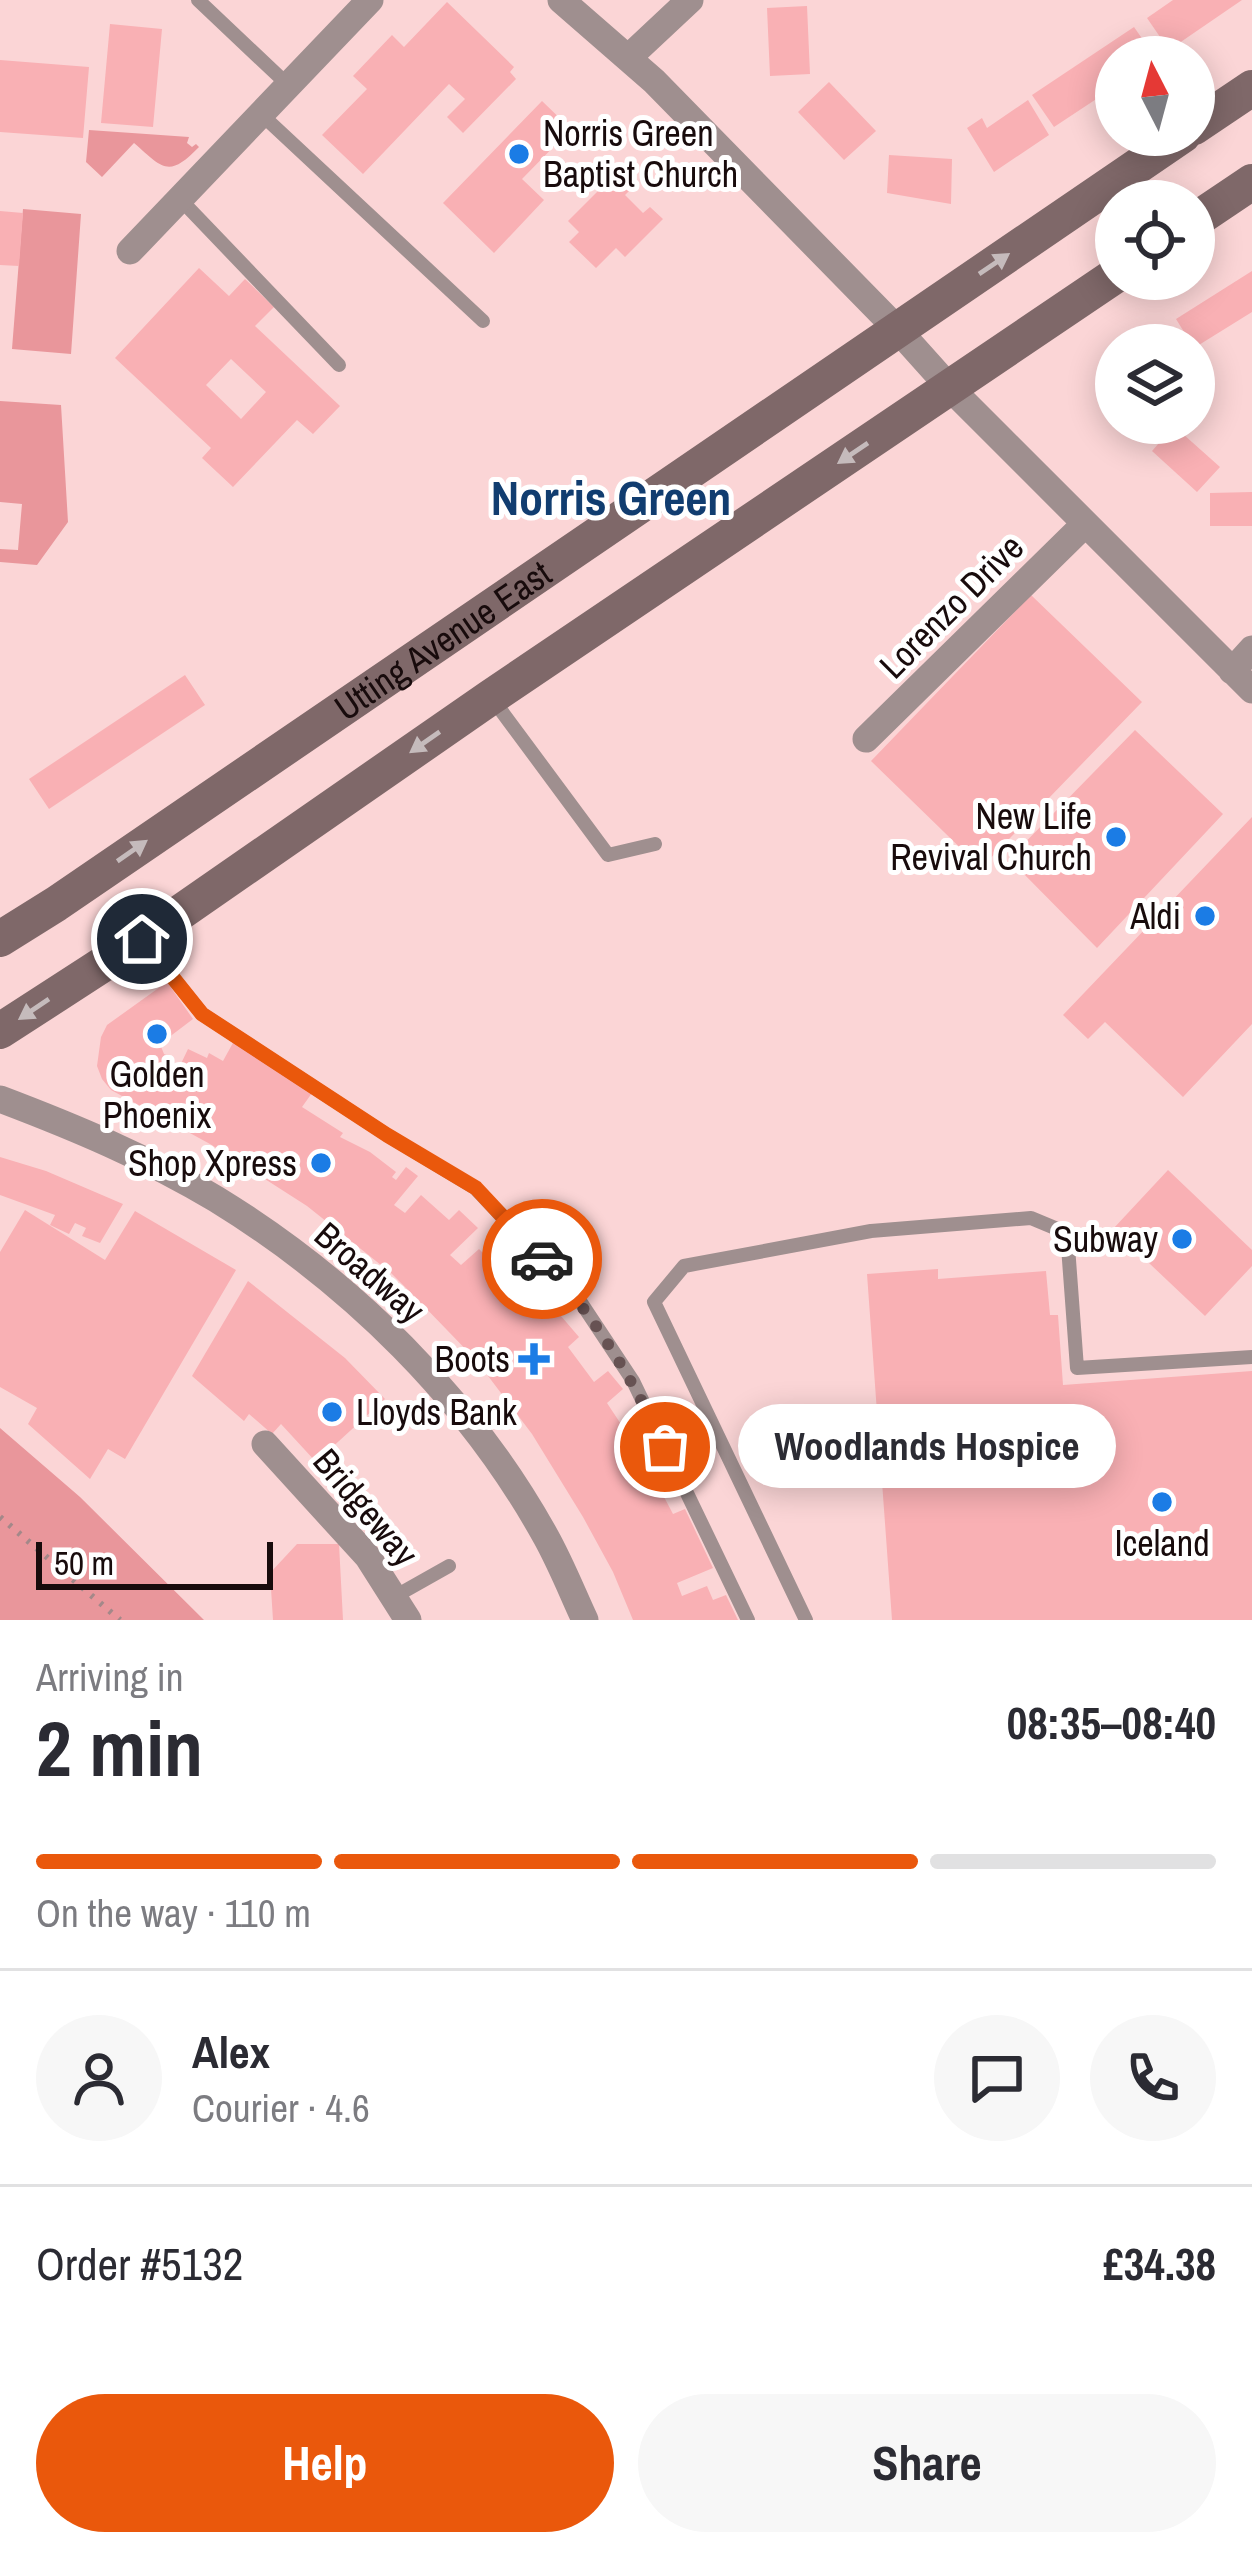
<!DOCTYPE html>
<html lang="en">
<head>
<meta charset="utf-8">
<style>
  body { margin:0; font-family:"Archivo Narrow",sans-serif; background:#f7f7f7; color:#2b2b33; height:100vh; display:flex; flex-direction:column; font-size:45px; white-space:nowrap }
  * { box-sizing:border-box; margin:0 }
  p { font-size:39px; color:#7c7c81 }
  .icon { flex:none; width:66px; height:66px; fill:none; stroke:currentColor; stroke-width:2; stroke-linecap:round; stroke-linejoin:round }
  .map { position:relative; height:1620px; overflow:hidden }
  .drawer { display:flex; flex-direction:column; background:#fff; flex:1 }
  .drawer>* { flex:none }
  .needle { width:78px; rotate:354deg }
  .controls { position:absolute; left:1095px; top:36px; display:grid; gap:24px }
  .controls a { display:grid; place-items:center; width:120px; height:120px; border-radius:50%; background:#fff; box-shadow:0 6px 30px #0003; font-size:60px }
  .scale { position:absolute; left:36px; bottom:30px; width:237px; box-sizing:border-box; padding-left:12px; border:6px solid #180b0c; border-top:0; font-size:33px; line-height:42px; white-space:nowrap; color:#180b0c; -webkit-text-stroke:9px #fff; paint-order:stroke }
  .pin { position:absolute; display:grid; place-items:center; width:102px; height:102px; color:#fff; margin:-51px; border:6px solid #fff; border-radius:50%; box-shadow:0 3px 12px #0007 }
  .courier { position:absolute; display:grid; place-items:center; width:120px; height:120px; margin:-60px; border:9px solid #ea580c; border-radius:50%; background:#fff; color:#222; box-shadow:0 3px 15px #0007 }
  .bubble { position:absolute; height:84px; border-radius:42px; background:#fff; box-shadow:0 6px 30px #0003; font-size:39px; font-weight:700; line-height:84px; text-align:center }
  .headline em { font-style:normal; font-weight:700 }
  .headline div { display:flex; flex-direction:column-reverse }
  .headline { display:flex; align-items:center; justify-content:space-between; height:204px; padding:0 36px }
  h1 { font-size:78px; font-weight:700; line-height:90px }
  .bar { display:grid; grid-template-columns:repeat(4,1fr); gap:18px 12px; align-content:center; height:144px; padding:0 36px }
  .bar i { height:15px; border-radius:9px; background:#e1e1e2 }
  .bar .active { background:#ea580c }
  .bar p { grid-column:span 4 }
  .line { display:flex; align-items:center; gap:30px; padding:0 36px; border-top:3px solid #e1e1e2 }
  .line div { flex:1 }
  .round { display:grid; place-items:center; flex:none; width:126px; height:126px; border-radius:63px; background:#f7f7f7 }
  .cta { display:flex; gap:24px; margin-top:auto; padding:24px 36px }
  .cta a { flex:1; height:138px; border-radius:72px; background:#ea580c; color:#fff; font-size:48px; font-weight:700; line-height:138px; text-align:center }
  .cta a+a { background:#f7f7f7; color:#2b2b33 }
  .map>svg:first-child { display:block }
  .green { fill:#e9969b }
  .building { fill:#f9b0b4; fill-rule:evenodd }
  .lines { fill:none; stroke-linecap:round; stroke-linejoin:round }
  .path { stroke:#a48889; stroke-width:6; stroke-dasharray:3 9; stroke-linecap:butt }
  .lane { stroke:#9f8f8f; stroke-width:14 }
  .street { stroke:#9f8f8f; stroke-width:27 }
  .secondary { stroke:#7f6869; stroke-width:36 }
  .oneway { fill:#c5bbbc }
  .done { stroke:#675253; stroke-width:12; stroke-dasharray:0 21.6 }
  .route { stroke:#ea580c; stroke-width:15 }
  .poi-dot { fill:#1b7ce5; stroke:#fff; stroke-width:4.5 }
  .labels { text-anchor:middle; dominant-baseline:central; stroke-width:10; stroke-linejoin:round; paint-order:stroke }
  .poi-label { font-size:36px; fill:#180b0c; stroke:#fff; text-anchor:end }
  .street-label { font-size:36px; fill:#180b0c; stroke:#fff }
  .district-label { font-size:48px; font-weight:bold; fill:#113d70; stroke:#fff }
</style>
</head>
<body>
<div class="map">
<svg width="1252" height="1620" viewBox="0 0 1252 1620">
  <rect width="100%" height="100%" fill="#fbd5d6"/>
  <!-- green -->
  <path class="green" d="M89,130l100,7 -2,6 5,4 4,-3 3,3c-31,32 -36,21 -65,-4l-32,34 -16,-15z
    M23,209l58,5 -10,140 -59,-5z
    M0,401l61,4 7,117 -31,43 -37,-3v-13l18,1 4,-46 -22,-2z
    M0,1428l80,69 124,123h-204z"/>
  <!-- building -->
  <path class="building" d="M1173,0h69l-73,50 -22,-32z
    M447,2l67,65 -4,5 6,7 -53,54 -16,-16 18,-18 -16,-15 -86,90 -41,-39 45,-46 -14,-13 39,-41 12,12z
    M807,6l3,68 -40,2 -3,-68z
    M110,24l52,5 -9,98 -52,-4z
    M1134,27l21,30h-39v29l-62,41 -22,-32z
    M0,60l89,7 -6,71 -83,-6z
    M829,82l47,49 -32,29 -46,-48z
    M1028,100l21,35 -55,37 -27,-44 15,-10 5,10z
    M542,101l29,28 -49,50 22,21 -50,53 -51,-50z
    M889,155l63,4 -1,45 -64,-11z
    M616,173l15,16 -6,6 18,18 7,-6 13,12 -38,38 -9,-9 -20,20 -27,-26 10,-10 -11,-11z
    M0,211l23,2 -4,53 -19,-1z
    M199,268l30,28 16,-17 29,28 -19,19 85,80 -27,28 -16,-14 -64,67 -31,-29 9,-10 -96,-90zM231,359l35,33 -25,27 -35,-34z
    M1252,271v41l-58,36 -18,-29z
    M1174,426l46,41 -23,25 -45,-41z
    M1252,492v34h-42v-33z
    M1031,595l111,107 -161,166 -110,-107z
    M185,675l20,30 -156,104 -20,-30z
    M1135,730l88,84 -126,134 -88,-89z
    M1252,817v207l-69,73 -78,-75 -17,17 -25,-24z
    M167,982l26,37 -33,25 4,10 9,4 -4,11 8,3 11,-23 19,9 2,-5 14,8 11,-20 78,52 -10,14 41,26 -3,4 30,15 26,20 -4,5 4,3 10,-13 12,9 -24,29 11,8 16,-18 28,25 10,-10 19,18 -28,27 11,10 18,-16 25,25 11,-11 21,24 -11,10 13,14 11,-9 30,35 -11,10 26,35 14,-11 15,18 -16,14 37,56 29,55 12,-5 28,59 -36,15 5,13 25,-10 6,14 13,-5 12,25h-105l-20,-48 -30,-55 -51,-83 -56,-74 -58,-60 -27,-27 -84,-67 -97,-62 -99,-54 -9,-11 -5,-13 4,-29 6,-12z
    M0,1157l46,14 77,33 -23,39 -18,-7 4,-8 -11,-5 -6,11 -19,-9 5,-10 -55,-20z
    M1168,1170l84,80v16l-47,50 -92,-87z
    M25,1210l80,50 30,-49 101,59 -111,189 -17,-10 -18,30 -62,-55 9,-16 -37,-21v-135z
    M938,1269v10l108,-8 4,44h8l5,70 189,-14v249h-360l-25,-346z
    M248,1281l97,77 40,41 -69,63 -35,-38 -9,10 -23,-20 -5,7 -52,-45z
    M297,1544h42l4,76h-70l-3,-47z"/>
  <g class="lines">
    <!-- path -->
    <path class="path" d="M0,1517l120,103"/>
    <!-- lane -->
    <path class="lane" d="M198,0l90,85
      M261,114l222,207
      M180,199l159,166
      M494,701l114,154 47,-11
      M145,943l57,71 185,121 88,53 103,110 55,83 115,239
      M394,1597l55,-31
      M806,1620l-152,-318 30,-36 187,-35 160,-13 36,15 10,135 175,-11"/>
    <!-- street -->
    <path class="street" d="M561,0l93,81 244,249 52,58 302,302
      M628,58l62,-58
      M130,251l240,-251
      M1232,671l20,-22
      M866,739l219,-215
      M0,1099c74,28 148,59 216,100 135,83 253,199 330,338 15,27 26,55 39,83
      M265,1444l103,113 40,63"/>
    <!-- secondary -->
    <g class="secondary">
      <path d="M1194,127l58,-39"/>
      <path d="M1194,221l58,-39"/>
      <path id="s1" d="M0,939l56,-35 1127,-769"/>
      <path d="M0,1031l142,-92 349,-242 625,-422"/>
    </g>
  </g>
  <!-- one-way arrows -->
  <defs><path id="oneway-solid" d="M-6-.8H1V-3.2L6.5 0L1 3.2V.8H-6Z" transform="scale(3)"/></defs>
  <g class="oneway">
    <use href="#oneway-solid" transform="translate(994 264) rotate(-34)"/>
    <use href="#oneway-solid" transform="translate(853 453) rotate(146)"/>
    <use href="#oneway-solid" transform="translate(425 742) rotate(145)"/>
    <use href="#oneway-solid" transform="translate(132 851) rotate(-35)"/>
    <use href="#oneway-solid" transform="translate(34 1009) rotate(146)"/>
  </g>
  <g class="lines">
    <!-- done -->
    <path class="done" d="M542,1259c53,57 89,118 123,188"/>
    <!-- route -->
    <path class="route" d="M142,939l60,75 185,121 89,53 66,71"/>
  </g>
  <!-- markers -->
  <g class="poi-dot">
    <circle cx="519" cy="154" r="12"/>
    <circle cx="1116" cy="837" r="12"/>
    <circle cx="1205" cy="916" r="12"/>
    <circle cx="157" cy="1034" r="12"/>
    <circle cx="321" cy="1163" r="12"/>
    <circle cx="1182" cy="1239" r="12"/>
    <path d="M528 1341h12v12h12v12h-12v12h-12v-12h-12v-12h12z"/>
    <circle cx="332" cy="1412" r="12"/>
    <circle cx="1162" cy="1502" r="12"/>
  </g>
  <g class="labels">
    <!-- poi labels -->
    <g class="poi-label">
      <text x="543" y="133" text-anchor="start">Norris Green<tspan x="543" dy="41">Baptist Church</tspan></text>
      <text x="1092" y="816">New Life<tspan x="1092" dy="41">Revival Church</tspan></text>
      <text x="1181" y="916">Aldi</text>
      <text x="157" y="1074" text-anchor="middle">Golden<tspan x="157" dy="41">Phoenix</tspan></text>
      <text x="297" y="1163">Shop Xpress</text>
      <text x="1158" y="1239">Subway</text>
      <text x="510" y="1359">Boots</text>
      <text x="356" y="1412" text-anchor="start">Lloyds Bank</text>
      <text x="1162" y="1543" text-anchor="middle">Iceland</text>
    </g>
    <!-- street labels -->
    <g class="street-label">
      <text transform="translate(951 606) rotate(-45)">Lorenzo Drive</text>
      <text stroke="none"><textPath href="#s1" startOffset="534">Utting Avenue East</textPath></text>
      <text transform="translate(370 1272) rotate(41)">Broadway</text>
      <text transform="translate(366 1507) rotate(50)">Bridgeway</text>
    </g>
    <!-- district labels -->
    <g class="district-label">
      <text x="611" y="497">Norris Green</text>
    </g>
  </g>
</svg>
<div class="controls">
<a><svg class="needle" viewBox="-14 -14 28 28"><path d="M0-13l5 13h-10z" fill="#e53935"/><path d="M0 13l5-13h-10z" fill="#7c7c81"/></svg></a>
<a><svg class="icon" aria-label="locate" viewBox="0 0 24 24"><circle cx="12" cy="12" r="6"/><path d="M12 2v4M12 18v4M2 12h4M18 12h4"/></svg></a>
<a><svg class="icon" aria-label="layers" viewBox="0 0 24 24"><path d="M12 4l9 5-9 5-9-5zM3 14l9 5 9-5"/></svg></a>
</div>
<div class="scale">50 m</div>
<div class="pin" style="left:665px;top:1447px;background:#ea580c"><svg class="icon" aria-label="bag" viewBox="0 0 24 24"><path d="M5 8h14l-1 12H6zM9 8a3 3 0 0 1 6 0"/></svg></div>
<div class="pin" style="left:142px;top:939px;background:#1f2937"><svg class="icon" aria-label="home" viewBox="0 0 24 24"><path d="M3 11l9-7 9 7M6 9v11h12V9"/></svg></div>
<div class="courier" style="left:542px;top:1259px"><svg class="icon" aria-label="car" viewBox="0 0 24 24"><path d="M5 17H2v-5l4-1 3-4h7l3 4 3 1v5h-3M9 17h6M6 11h13"/><circle cx="7" cy="17" r="2"/><circle cx="17" cy="17" r="2"/></svg></div>
<div class="bubble" style="left:738px;top:1404px;width:378px">Woodlands Hospice</div>
</div>
<section class="drawer">
<div class="headline"><div><h1>2 min</h1><p>Arriving in</p></div><em>08:35–08:40</em></div>
<div class="bar"><i class="active"></i><i class="active"></i><i class="active"></i><i></i><p>On the way · 110 m</p></div>
<div class="line" style="height:216px"><a class="round"><svg class="icon" aria-label="person" viewBox="0 0 24 24"><circle cx="12" cy="8" r="4"/><path d="M4 21q1-7 8-7t8 7"/></svg></a><div><b>Alex</b><p>Courier · 4.6</p></div><a class="round"><svg class="icon" aria-label="chat" viewBox="0 0 24 24"><path d="M4 5h16v11H9l-5 4z"/></svg></a><a class="round"><svg class="icon" aria-label="phone" viewBox="0 0 24 24"><path d="M5 4h4l2 5-3 2q2 4 5 5l2-3 5 2v4C11 20 4 13 5 4z"/></svg></a></div>
<div class="line" style="height:156px"><div>Order #5132</div><b>£34.38</b></div>
<div class="cta"><a>Help</a><a>Share</a></div>
</section>
</body>
</html>
